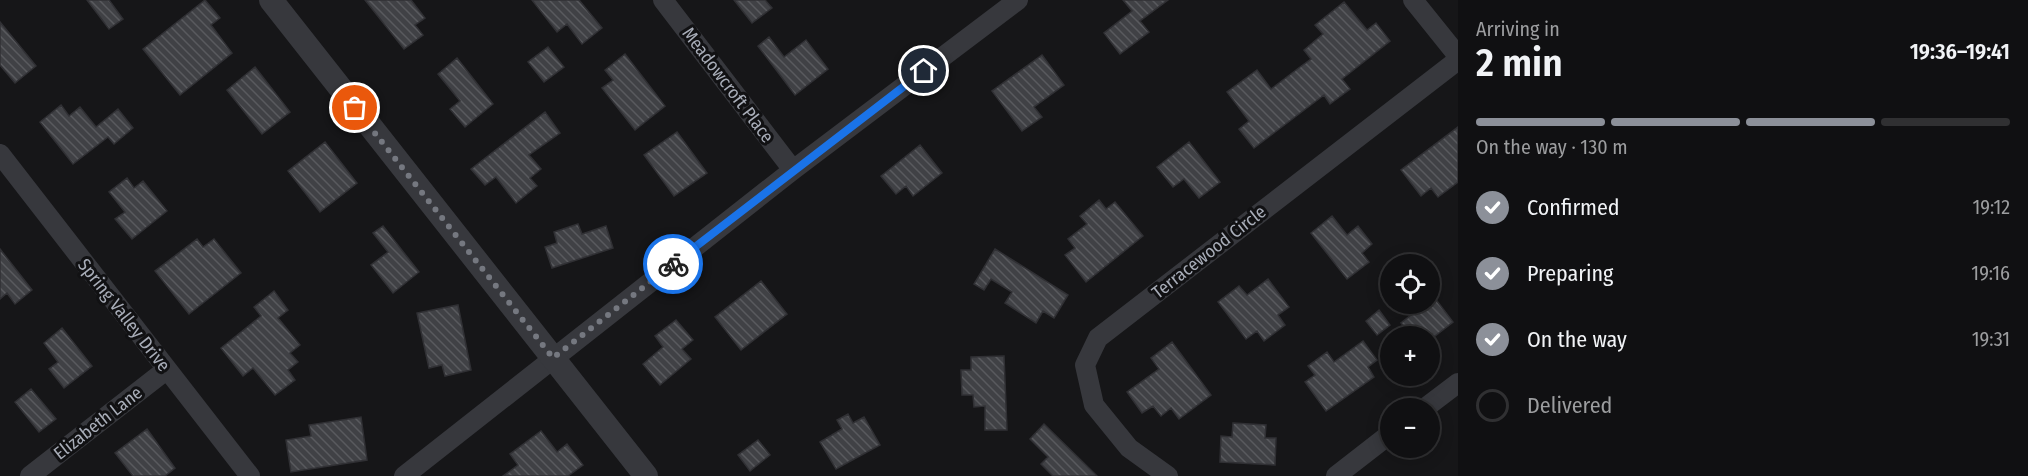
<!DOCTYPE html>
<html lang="en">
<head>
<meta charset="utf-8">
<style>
  body { margin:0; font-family:"Fira Sans Condensed",sans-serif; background:#19191b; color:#f1f3f6; height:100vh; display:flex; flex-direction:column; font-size:22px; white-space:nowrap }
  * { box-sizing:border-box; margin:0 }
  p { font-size:20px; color:#9c9d9f }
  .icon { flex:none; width:33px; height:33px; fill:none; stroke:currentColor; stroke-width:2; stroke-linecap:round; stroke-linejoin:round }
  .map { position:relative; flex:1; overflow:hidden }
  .drawer { display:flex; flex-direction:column; background:#101012; width:570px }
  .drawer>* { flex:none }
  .fabs { position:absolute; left:1380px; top:254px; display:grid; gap:12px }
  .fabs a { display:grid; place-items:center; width:60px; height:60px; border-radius:50%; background:#101012; box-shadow:0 3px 15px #0003,0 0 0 2px #303032; font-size:30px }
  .pin { position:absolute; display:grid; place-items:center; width:51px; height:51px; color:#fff; margin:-26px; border:3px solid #fff; border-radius:50%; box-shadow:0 2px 6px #0007 }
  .courier { position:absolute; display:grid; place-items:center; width:60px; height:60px; margin:-30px; border:4px solid #1a73e8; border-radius:50%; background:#fff; color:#222; box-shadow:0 2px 8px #0007 }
  .overview em { font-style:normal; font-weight:600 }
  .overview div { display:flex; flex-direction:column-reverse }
  .overview { display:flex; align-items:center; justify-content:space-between; height:102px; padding:0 18px }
  h1 { font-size:39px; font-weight:600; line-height:45px }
  .bar { display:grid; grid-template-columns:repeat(4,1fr); gap:9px 6px; align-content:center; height:72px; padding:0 18px }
  .bar i { height:8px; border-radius:4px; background:#303032 }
  .bar .on { background:#8c9099 }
  .bar p { grid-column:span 4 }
  ol { padding:0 18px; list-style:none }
  li { display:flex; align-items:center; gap:18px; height:66px }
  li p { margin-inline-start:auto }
  li .icon { padding:6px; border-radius:50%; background:#8c9099; color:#fff; stroke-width:4 }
  li:last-child { color:#9c9d9f }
  li i { width:33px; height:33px; border:3px solid #303032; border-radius:50% }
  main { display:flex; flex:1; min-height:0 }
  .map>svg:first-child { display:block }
  .building { fill:url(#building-back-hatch); stroke:#303034; stroke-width:1.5 }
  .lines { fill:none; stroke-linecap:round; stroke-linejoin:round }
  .minor { stroke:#37383d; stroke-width:20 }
  .tertiary { stroke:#37383d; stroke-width:24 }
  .done { stroke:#757880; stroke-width:6; stroke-dasharray:0 10.8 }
  .route { stroke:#1a73e8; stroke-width:8 }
  .labels { text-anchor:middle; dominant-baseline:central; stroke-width:6; stroke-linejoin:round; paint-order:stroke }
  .street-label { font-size:18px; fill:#a8adb8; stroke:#111113 }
</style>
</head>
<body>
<main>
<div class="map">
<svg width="1458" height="476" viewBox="0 0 1458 476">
  <defs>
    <pattern id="building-back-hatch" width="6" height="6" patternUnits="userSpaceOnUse" patternTransform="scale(1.5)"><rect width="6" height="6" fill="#404145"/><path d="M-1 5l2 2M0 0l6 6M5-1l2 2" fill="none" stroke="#595a5e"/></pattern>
  </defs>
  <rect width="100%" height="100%" fill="#161618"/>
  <!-- building -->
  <path class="building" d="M87,0h22l14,19 -14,10z
    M205,0l15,18 -9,7 21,28 -52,42 -37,-46z
    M365,0h46l14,18 -10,7 8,10 -19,14z
    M532,0h47l23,28 -20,16 -15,-20 -10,8z
    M734,0h31l7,8 -20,15z
    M1123,0h45l-28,21 9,11 -29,22 -16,-21 28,-22z
    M1344,2l23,28 9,-7 14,18 -48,38 8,10 -20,15 -6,-9 -70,53 -15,-19 10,-8 -22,-29 30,-22 14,19 29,-22 11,-8 -7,-9 19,-16 -8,-9z
    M0,22l36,44 -21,17 -15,-18z
    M769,37l15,20 22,-17 22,29 -33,26 -37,-49z
    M548,47l16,20 -20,15 -16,-20z
    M625,54l40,52 -30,24 -33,-42 11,-8 -8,-10z
    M1042,55l22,30 -30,22 8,10 -20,14 -30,-40z
    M457,58l36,46 -28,23 -15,-18 10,-8 -22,-27z
    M255,67l35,45 -28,22 -35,-44z
    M61,105l8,11 11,-9 16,20 22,-18 15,19 -19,16 -6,-7 -35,27 -33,-42z
    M545,112l15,21 -31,22 12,14 -11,9 7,8 -21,17 -20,-26 -11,8 -14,-16z
    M1458,127v55l-20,15 -7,-9 -10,8 -20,-26z
    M677,132l30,41 -33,23 -30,-41z
    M325,142l32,41 -37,29 -32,-41z
    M1189,142l31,40 -21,16 -15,-19 -11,8 -16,-20z
    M920,145l22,28 -29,23 -7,-10 -10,8 -15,-18z
    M127,178l7,10 9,-7 24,30 -35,28 -17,-20 10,-7 -16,-20z
    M1099,200l7,9 9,-7 28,34 -57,46 -21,-27 10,-7 -7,-9 19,-15 -7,-8z
    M1332,216l15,19 11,-9 14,18 -10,9 7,9 -22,17 -36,-46z
    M578,224l4,10 24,-8 7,22 -61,20 -7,-21 12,-4 -3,-11z
    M383,226l36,46 -26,21 -22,-28 17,-13 -15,-19z
    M197,239l6,8 11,-8 27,34 -52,41 -34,-43z
    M0,249l32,41 -17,14 -8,-11 -7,6z
    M995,249l73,46 -14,23 -11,-7 -7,12 -31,-20 7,-11 -21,-13 -7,11 -10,-6z
    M1268,279l21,28 -11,8 7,10 -21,16 -7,-10 -11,8 -28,-37 21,-16 8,9z
    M761,281l26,33 -46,36 -26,-33z
    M274,291l14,19 -10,8 22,27 -10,8 8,9 -10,8 7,10 -20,15 -22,-27 -10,8 -22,-28 40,-32 -7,-9z
    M1434,297l19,25 -18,14h-24l-10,-13z
    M458,305l13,65 -26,6 -3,-11 -13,3 -12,-55z
    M1379,310l11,15 -13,10 -11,-14z
    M676,320l17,20 -11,9 9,10 -31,26 -17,-21 20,-17 -8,-11z
    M62,328l30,38 -28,22 -15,-19 9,-7 -14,-19z
    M1363,341l14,19 -9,7 6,10 -48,34 -21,-29 10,-7 -7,-9 19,-14 7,10z
    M1172,342l39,53 -32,24 -8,-11 -10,8 -8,-10 -11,7 -15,-21 32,-23 -8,-11z
    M1004,356l3,74h-22v-24l-11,1 -1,-12h-11l-1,-25h10v-13z
    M31,389l25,30 -17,13 -24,-30z
    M848,414l5,9 11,-6 16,28 -44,24 -16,-27 22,-13 -5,-9z
    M361,417l6,43 -76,12 -5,-32 25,-4 -2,-11z
    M1233,423l33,2 -1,13h11l-1,27 -55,-3 1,-26 11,1z
    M1044,424l53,52h-44l-12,-12 7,-7 -18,-18z
    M147,429l28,39 -10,8h-32l-18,-23z
    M541,431l16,21 10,-8 16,21 -15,11h-65l15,-11 -8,-11z
    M758,440l12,15 -20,16 -12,-16z"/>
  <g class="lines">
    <!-- minor -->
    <path class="minor" d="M663,0l130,170
      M1413,0l45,56
      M0,154l250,322
      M1425,408l33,-25
      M30,476l136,-106
      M404,476l389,-306 225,-170
      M1168,476l-39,-28 -35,-43 -9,-40 13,-27 360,-278
      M1336,476l54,-42"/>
    <!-- tertiary -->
    <path class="tertiary" d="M271,0l375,476"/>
  </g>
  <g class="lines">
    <!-- done -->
    <path class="done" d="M355,108l198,250 120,-94"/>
    <!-- route -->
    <path class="route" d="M673,264l251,-193"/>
  </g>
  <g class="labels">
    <!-- street labels -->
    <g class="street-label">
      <text transform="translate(728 85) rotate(53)">Meadowcroft Place</text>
      <text transform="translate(1209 252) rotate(-38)">Terracewood Circle</text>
      <text transform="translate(124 315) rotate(52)">Spring Valley Drive</text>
      <text transform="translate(98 423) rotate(-38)">Elizabeth Lane</text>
    </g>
  </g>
</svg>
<div class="fabs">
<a><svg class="icon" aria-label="locate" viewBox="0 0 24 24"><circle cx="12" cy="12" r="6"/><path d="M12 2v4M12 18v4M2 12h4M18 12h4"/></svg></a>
<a>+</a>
<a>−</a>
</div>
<div class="pin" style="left:355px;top:108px;background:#ea580c"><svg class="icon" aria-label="bag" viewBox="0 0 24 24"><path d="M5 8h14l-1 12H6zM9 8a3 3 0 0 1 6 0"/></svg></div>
<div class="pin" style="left:924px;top:71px;background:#1f2937"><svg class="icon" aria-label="home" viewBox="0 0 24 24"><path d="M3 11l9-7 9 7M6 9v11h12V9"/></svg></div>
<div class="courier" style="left:673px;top:264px"><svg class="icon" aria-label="bike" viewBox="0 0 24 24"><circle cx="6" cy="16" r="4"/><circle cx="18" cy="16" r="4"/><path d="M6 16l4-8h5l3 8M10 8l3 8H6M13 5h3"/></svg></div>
</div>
<section class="drawer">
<div class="overview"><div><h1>2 min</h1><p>Arriving in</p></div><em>19:36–19:41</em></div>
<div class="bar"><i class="on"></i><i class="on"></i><i class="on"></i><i></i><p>On the way · 130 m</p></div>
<ol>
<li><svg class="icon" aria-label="check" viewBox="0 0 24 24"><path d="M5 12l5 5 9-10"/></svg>Confirmed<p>19:12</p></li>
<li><svg class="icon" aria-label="check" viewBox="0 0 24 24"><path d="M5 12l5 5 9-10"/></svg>Preparing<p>19:16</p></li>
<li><svg class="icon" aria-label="check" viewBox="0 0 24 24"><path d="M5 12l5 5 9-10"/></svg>On the way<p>19:31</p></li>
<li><i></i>Delivered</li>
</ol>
</section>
</main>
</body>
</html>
